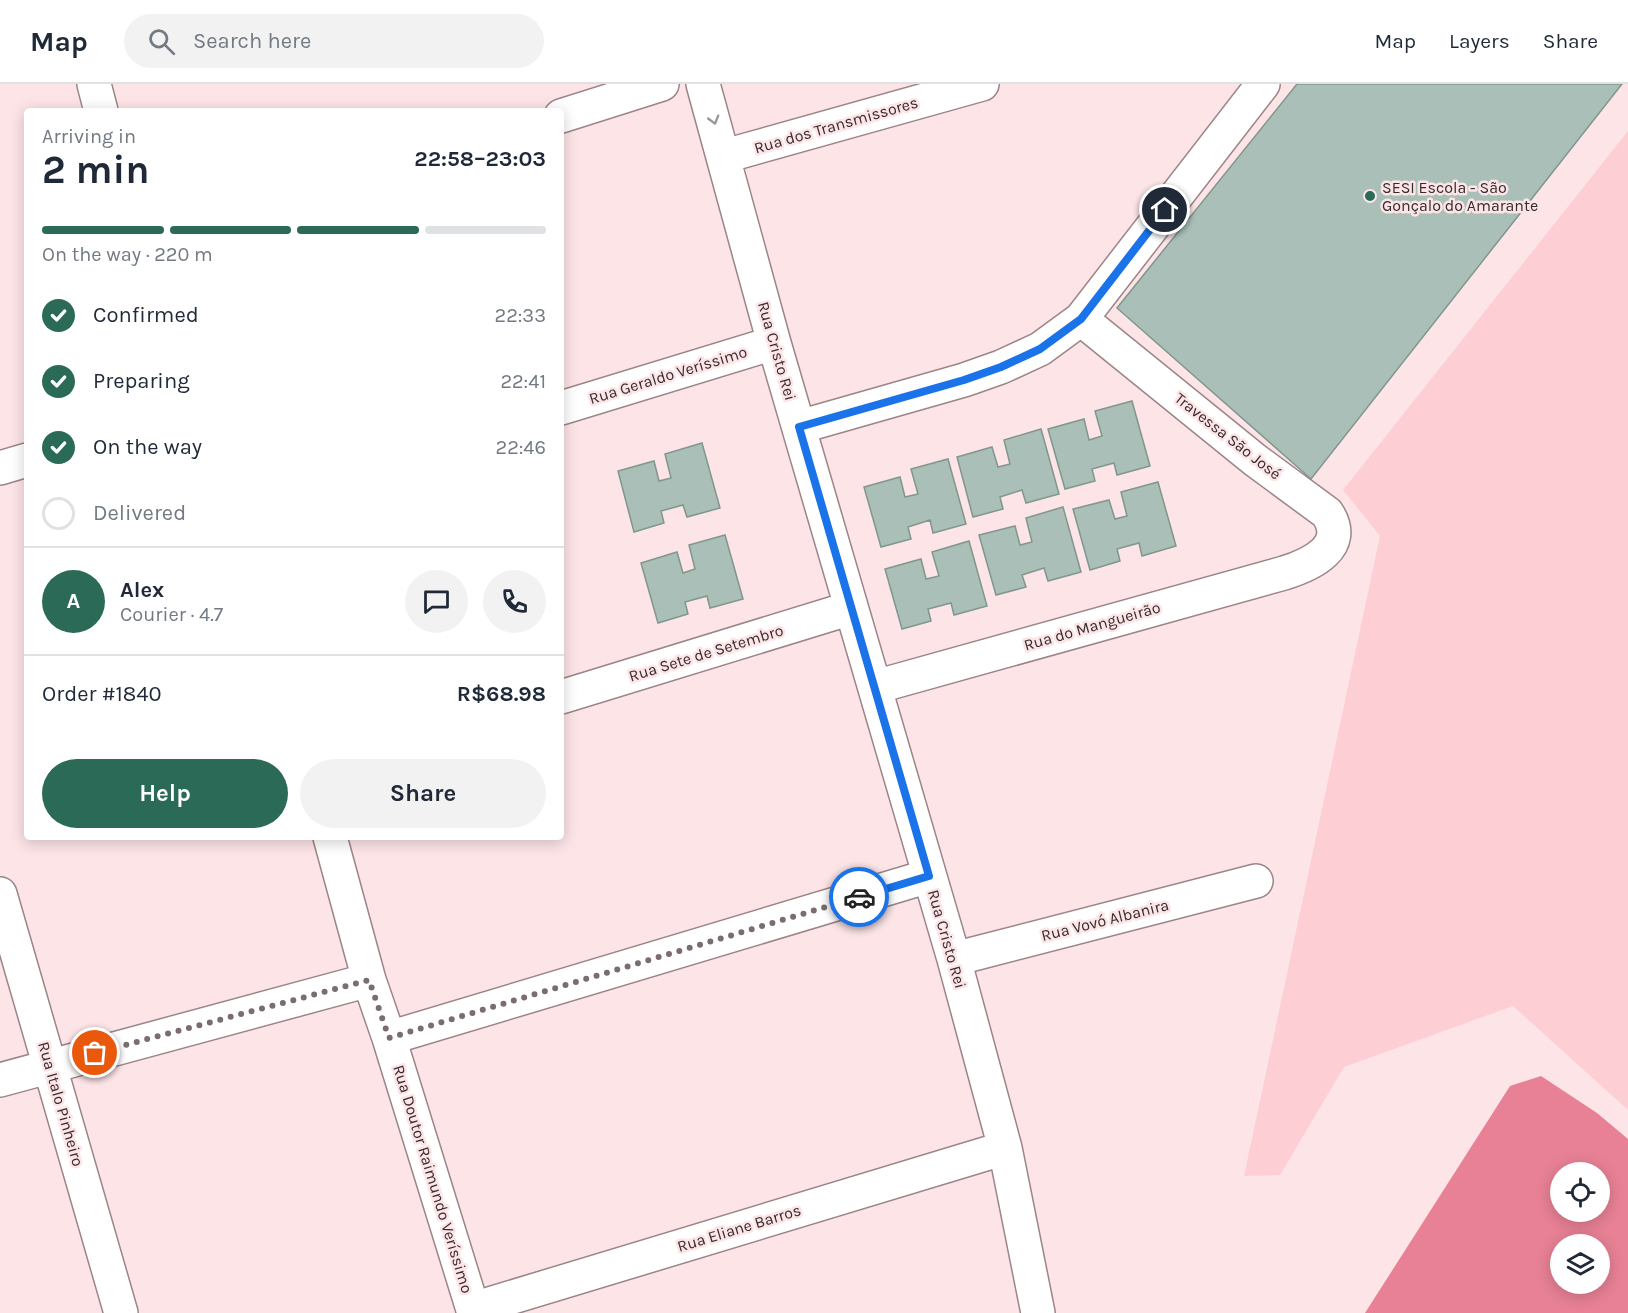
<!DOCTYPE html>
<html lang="en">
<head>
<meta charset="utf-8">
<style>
  body { margin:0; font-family:Karla,sans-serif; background:#f2f2f3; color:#1f2937; height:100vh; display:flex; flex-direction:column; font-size:22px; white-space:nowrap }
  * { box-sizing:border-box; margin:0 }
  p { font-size:20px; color:#747a83 }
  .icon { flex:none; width:33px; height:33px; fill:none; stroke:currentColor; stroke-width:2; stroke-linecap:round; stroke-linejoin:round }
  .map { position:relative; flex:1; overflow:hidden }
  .panel { position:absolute; left:24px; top:24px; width:540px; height:732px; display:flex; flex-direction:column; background:#fff; border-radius:6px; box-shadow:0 3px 15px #0003 }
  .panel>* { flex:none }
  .fabs { position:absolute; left:1550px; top:1078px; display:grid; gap:12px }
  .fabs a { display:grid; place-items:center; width:60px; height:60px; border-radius:50%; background:#fff; box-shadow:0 3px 15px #0003; font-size:30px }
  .pin { position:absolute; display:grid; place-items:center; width:51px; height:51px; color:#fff; margin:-26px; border:3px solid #fff; border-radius:50%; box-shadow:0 2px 6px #0007 }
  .courier { position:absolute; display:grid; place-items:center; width:60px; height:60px; margin:-30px; border:4px solid #1a73e8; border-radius:50%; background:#fff; color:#222; box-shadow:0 2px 8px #0007 }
  .headline em { font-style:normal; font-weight:700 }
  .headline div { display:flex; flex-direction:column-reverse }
  .headline { display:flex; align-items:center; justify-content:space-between; height:102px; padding:0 18px }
  h1 { font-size:39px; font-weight:700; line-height:45px }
  .bar { display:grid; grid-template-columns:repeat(4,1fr); gap:9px 6px; align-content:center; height:72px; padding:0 18px }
  .bar i { height:8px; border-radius:4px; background:#e0e1e3 }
  .bar .selected { background:#2a6a57 }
  .bar p { grid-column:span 4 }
  .line { display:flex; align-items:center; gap:15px; padding:0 18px; border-top:2px solid #e0e1e3 }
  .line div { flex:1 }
  .round { display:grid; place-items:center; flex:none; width:63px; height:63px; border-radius:32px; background:#f2f2f3 }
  ol { padding:0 18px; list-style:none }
  li { display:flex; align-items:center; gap:18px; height:66px }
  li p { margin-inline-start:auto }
  li .icon { padding:6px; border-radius:50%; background:#2a6a57; color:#fff; stroke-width:4 }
  li:last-child { color:#747a83 }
  li i { width:33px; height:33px; border:3px solid #e0e1e3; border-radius:50% }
  .primary-button { display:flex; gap:12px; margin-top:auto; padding:12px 18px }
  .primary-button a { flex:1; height:69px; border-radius:36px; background:#2a6a57; color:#fff; font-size:24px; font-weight:700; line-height:69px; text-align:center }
  .primary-button a+a { background:#f2f2f3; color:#1f2937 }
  header { display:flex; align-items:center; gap:36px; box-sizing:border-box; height:84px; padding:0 30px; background:#fff; border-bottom:2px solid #e0e1e3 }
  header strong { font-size:28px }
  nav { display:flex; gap:33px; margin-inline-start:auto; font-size:21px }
  .search { width:420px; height:54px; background:#f2f2f3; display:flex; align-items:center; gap:15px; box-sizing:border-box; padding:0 21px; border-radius:33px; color:#747a83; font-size:22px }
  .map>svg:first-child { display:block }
  .green { fill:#feced5 }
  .water { fill:#e88195; fill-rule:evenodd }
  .building { fill:#a9bfb7; stroke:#80968e; stroke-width:1.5 }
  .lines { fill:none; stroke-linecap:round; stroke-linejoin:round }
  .minor-casing { stroke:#9b8588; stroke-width:36 }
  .minor { stroke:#fff; stroke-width:33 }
  .oneway { stroke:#9a9696 }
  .done { stroke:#7b6c6e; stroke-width:6; stroke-dasharray:0 10.8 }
  .route { stroke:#1a73e8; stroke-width:8 }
  .poi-dot { fill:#2a6a57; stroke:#fce4e7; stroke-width:2 }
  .labels { text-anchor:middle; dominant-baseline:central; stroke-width:5; stroke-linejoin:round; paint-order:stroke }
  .street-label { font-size:16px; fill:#352c2d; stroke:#fce4e7 }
  .poi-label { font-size:16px; fill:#352c2d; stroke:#fce4e7; text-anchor:start }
</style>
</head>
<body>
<header>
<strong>Map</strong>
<div class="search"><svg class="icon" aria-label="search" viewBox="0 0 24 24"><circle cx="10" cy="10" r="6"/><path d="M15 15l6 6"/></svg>Search here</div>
<nav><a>Map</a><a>Layers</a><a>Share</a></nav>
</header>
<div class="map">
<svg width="1628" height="1229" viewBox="0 0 1628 1229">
  <rect width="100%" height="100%" fill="#fce4e7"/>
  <!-- green -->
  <path class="green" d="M1628,47v979l-115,-104 -169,61 -64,108 -36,1 136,-640 -37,-46z"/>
  <!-- water -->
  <path class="water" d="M1541,992l56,37 31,26v174h-263l145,-227zM1560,1089h39v39h-39zM1560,1161h39v39h-39z"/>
  <!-- building -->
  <path class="building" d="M1297,0h325l-311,395 -194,-171z
    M1132,317l18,65 -33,9 -3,-12 -22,6 3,12 -30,8 -17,-60 36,-10 5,21 13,-4 -7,-25z
    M1041,345l18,65 -33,9 -4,-13 -22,7 3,12 -30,8 -16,-60 35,-10 6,20 12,-3 -6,-24z
    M702,359l18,65 -33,9 -4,-12 -22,6 3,12 -30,9 -16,-61 36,-10 5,20 12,-3 -6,-24z
    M948,375l18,65 -33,9 -3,-13 -22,7 3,12 -30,8 -17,-60 36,-10 5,20 13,-3 -7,-25z
    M1158,398l18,64 -34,10 -3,-13 -22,6 3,12 -30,9 -17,-61 36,-9 6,19 12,-3 -6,-24z
    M1063,423l18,65 -33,9 -4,-13 -22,7 4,12 -30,8 -17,-60 36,-9 5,19 12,-3 -6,-24z
    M725,451l18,64 -33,9 -3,-12 -22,6 3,12 -30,9 -17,-60 36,-11 6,21 12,-4 -6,-24z
    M969,457l18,65 -33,9 -3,-12 -23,6 3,12 -29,8 -17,-60 36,-10 5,20 13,-3 -7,-24z"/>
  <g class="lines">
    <!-- minor casing -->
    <g class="minor-casing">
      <path id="minor" d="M94,0l7,27
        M703,0l71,259 180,616 51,189 33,165
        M561,32l101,-32
        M725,72l257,-72
        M561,324l213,-65
        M799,343l165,-47 37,-13 39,-18 41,-30 182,-235
        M0,384l27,-8
        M875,603l409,-114c26,-8 66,-26 43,-60l-72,-53 -174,-141
        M561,613l290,-89
        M330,753l39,143 20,58 85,275
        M0,810l121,419
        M954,875l302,-78
        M389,954l540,-162
        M0,996l369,-100
        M473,1225l532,-161"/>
    </g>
    <!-- minor -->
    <use href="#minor" class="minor"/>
  </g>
  <!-- one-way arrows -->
  <defs><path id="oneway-chevron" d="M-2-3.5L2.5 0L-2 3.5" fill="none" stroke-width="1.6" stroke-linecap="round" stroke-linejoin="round" transform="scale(1.5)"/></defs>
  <use class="oneway" href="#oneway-chevron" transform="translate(714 36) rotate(74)"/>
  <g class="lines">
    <!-- done -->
    <path class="done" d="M95,969l274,-73 20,58 470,-141"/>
    <!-- route -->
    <path class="route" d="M859,813l70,-21 -130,-449 165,-47 37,-13 39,-18 41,-30 84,-109"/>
  </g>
  <!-- markers -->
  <circle class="poi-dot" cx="1370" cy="112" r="6"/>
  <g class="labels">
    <!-- street labels -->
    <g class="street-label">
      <text transform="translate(836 41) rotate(-16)">Rua dos Transmissores</text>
      <text transform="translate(777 267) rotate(74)">Rua Cristo Rei</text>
      <text transform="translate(668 291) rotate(-17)">Rua Geraldo Veríssimo</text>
      <text transform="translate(1228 352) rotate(38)">Travessa São José</text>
      <text transform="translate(1092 542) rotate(-16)">Rua do Mangueirão</text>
      <text transform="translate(706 569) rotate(-17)">Rua Sete de Setembro</text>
      <text transform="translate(1105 836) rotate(-14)">Rua Vovó Albanira</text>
      <text transform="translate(947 855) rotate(74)">Rua Cristo Rei</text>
      <text transform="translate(61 1020) rotate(74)">Rua Italo Pinheiro</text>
      <text transform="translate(433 1095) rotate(73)">Rua Doutor Raimundo Veríssimo</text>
      <text transform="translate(739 1144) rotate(-17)">Rua Eliane Barros</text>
    </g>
    <!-- poi labels -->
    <g class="poi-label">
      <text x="1382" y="103">SESI Escola - São<tspan x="1382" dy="18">Gonçalo do Amarante</tspan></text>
    </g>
  </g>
</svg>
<div class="fabs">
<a><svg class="icon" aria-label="locate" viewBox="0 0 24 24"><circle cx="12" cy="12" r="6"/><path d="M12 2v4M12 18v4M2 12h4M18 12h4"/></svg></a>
<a><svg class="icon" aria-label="layers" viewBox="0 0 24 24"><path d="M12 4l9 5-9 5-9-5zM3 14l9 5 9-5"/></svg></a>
</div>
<div class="pin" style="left:95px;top:969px;background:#ea580c"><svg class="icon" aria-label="bag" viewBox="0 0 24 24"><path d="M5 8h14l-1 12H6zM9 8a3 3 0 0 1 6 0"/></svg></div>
<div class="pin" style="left:1165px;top:126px;background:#1f2937"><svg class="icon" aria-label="home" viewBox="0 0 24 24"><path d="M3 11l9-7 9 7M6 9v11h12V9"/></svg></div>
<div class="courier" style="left:859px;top:813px"><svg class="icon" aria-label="car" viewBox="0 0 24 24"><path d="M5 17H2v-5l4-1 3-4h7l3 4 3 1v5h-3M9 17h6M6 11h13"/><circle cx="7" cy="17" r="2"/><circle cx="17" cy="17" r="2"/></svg></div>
<section class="panel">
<div class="headline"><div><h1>2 min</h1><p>Arriving in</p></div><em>22:58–23:03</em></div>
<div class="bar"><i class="selected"></i><i class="selected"></i><i class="selected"></i><i></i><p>On the way · 220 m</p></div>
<ol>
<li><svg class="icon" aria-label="check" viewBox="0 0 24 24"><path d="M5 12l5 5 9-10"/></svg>Confirmed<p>22:33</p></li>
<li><svg class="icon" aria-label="check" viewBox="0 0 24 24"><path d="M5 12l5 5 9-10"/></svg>Preparing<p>22:41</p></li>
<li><svg class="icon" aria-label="check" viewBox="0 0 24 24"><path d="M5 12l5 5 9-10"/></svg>On the way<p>22:46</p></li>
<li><i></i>Delivered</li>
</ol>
<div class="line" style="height:108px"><b class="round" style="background:#2a6a57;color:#fff">A</b><div><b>Alex</b><p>Courier · 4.7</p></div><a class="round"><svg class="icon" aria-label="chat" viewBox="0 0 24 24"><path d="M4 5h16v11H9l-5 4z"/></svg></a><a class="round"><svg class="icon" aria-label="phone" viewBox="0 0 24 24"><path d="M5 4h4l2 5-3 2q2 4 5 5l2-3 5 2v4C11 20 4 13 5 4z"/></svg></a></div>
<div class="line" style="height:78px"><div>Order #1840</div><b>R$68.98</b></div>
<div class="primary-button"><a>Help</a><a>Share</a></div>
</section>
</div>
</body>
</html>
